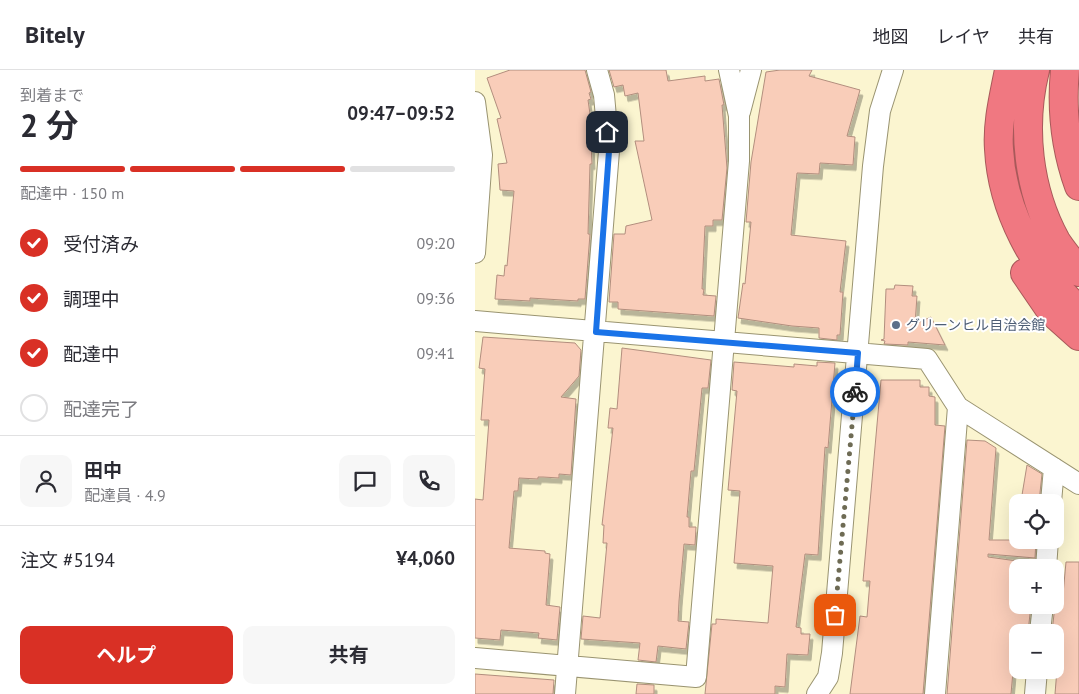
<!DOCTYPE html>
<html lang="ja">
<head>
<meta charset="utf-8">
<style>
  body { margin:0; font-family:"PT Sans","Noto Sans JP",sans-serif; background:#f7f7f7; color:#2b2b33; height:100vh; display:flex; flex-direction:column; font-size:19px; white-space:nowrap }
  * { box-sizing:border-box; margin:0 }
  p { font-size:16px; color:#7c7c81 }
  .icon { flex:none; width:28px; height:28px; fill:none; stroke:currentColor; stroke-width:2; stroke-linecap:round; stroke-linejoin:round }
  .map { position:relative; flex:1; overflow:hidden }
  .panel { display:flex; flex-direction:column; background:#fff; width:475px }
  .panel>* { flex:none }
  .controls { position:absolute; left:534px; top:424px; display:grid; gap:10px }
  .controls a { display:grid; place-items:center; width:55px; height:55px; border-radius:10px; background:#fff; box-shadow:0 5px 20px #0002; font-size:25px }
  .pin { position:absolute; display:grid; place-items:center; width:42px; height:42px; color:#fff; margin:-21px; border-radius:10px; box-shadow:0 2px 8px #0006 }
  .courier { position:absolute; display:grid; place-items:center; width:50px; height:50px; margin:-25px; border:4px solid #1a73e8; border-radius:50%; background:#fff; color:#222; box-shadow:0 1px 6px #0007 }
  .headline em { font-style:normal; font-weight:700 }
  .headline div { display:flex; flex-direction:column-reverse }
  .headline { display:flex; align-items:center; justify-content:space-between; height:85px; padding:0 20px }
  h1 { font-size:32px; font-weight:700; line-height:38px }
  .bar { display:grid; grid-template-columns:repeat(4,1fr); gap:8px 5px; align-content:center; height:60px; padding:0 20px }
  .bar i { height:6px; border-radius:4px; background:#e1e1e2 }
  .bar .on { background:#d93025 }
  .bar p { grid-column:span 4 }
  .line { display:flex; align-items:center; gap:12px; padding:0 20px; border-top:1px solid #e1e1e2 }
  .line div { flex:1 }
  .round { display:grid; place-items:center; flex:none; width:52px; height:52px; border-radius:10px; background:#f7f7f7 }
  ol { padding:0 20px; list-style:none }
  li { display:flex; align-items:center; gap:15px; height:55px }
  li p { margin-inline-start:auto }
  li .icon { padding:5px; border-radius:50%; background:#d93025; color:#fff; stroke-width:4 }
  li:last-child { color:#7c7c81 }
  li i { width:28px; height:28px; border:2px solid #e1e1e2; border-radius:50% }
  .action { display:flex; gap:10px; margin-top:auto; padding:10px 20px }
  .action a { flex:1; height:58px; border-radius:10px; background:#d93025; color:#fff; font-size:20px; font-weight:700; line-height:58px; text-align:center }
  .action a+a { background:#f7f7f7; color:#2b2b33 }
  header { display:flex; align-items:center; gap:30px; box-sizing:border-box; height:70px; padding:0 25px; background:#fff; border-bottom:1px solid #e1e1e2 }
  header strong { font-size:24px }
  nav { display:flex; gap:28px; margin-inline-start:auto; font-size:18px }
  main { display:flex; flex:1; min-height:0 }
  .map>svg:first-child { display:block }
  .building { fill:#f9cdb9; stroke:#b28e7e; filter:url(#shadow) }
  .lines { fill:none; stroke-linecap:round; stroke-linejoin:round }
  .street-casing { stroke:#9a9471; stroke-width:22 }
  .highway-casing { stroke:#a8595a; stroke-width:30 }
  .street { stroke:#fff; stroke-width:20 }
  .highway { stroke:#f07881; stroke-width:28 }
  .done { stroke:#6e6b54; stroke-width:5; stroke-dasharray:0 9 }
  .route { stroke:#1a73e8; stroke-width:6 }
  .service-dot { fill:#5c6f8a; stroke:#fff; stroke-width:2 }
  .labels { text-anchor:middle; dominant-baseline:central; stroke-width:4; stroke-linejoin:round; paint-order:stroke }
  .service-label { font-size:14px; fill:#4e5e75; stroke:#fff; text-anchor:start }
</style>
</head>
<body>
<header>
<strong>Bitely</strong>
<nav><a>地図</a><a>レイヤ</a><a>共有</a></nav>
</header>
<main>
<section class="panel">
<div class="headline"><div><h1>2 分</h1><p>到着まで</p></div><em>09:47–09:52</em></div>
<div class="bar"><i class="on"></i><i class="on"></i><i class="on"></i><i></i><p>配達中 · 150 m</p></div>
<ol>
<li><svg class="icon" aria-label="check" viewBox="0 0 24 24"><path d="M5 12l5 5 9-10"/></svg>受付済み<p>09:20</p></li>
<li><svg class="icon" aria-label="check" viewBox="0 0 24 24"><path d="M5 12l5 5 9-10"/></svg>調理中<p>09:36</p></li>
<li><svg class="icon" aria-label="check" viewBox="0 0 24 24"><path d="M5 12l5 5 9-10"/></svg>配達中<p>09:41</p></li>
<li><i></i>配達完了</li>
</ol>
<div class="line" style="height:90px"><a class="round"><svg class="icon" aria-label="person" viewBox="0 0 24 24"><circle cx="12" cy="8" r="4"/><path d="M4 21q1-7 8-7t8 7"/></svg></a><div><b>田中</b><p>配達員 · 4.9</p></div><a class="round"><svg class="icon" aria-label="chat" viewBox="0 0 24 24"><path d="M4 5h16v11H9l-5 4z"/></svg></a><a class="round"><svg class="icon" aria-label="phone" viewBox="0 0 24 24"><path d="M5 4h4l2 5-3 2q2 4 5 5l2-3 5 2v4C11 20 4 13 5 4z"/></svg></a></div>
<div class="line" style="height:65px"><div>注文 #5194</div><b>¥4,060</b></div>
<div class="action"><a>ヘルプ</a><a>共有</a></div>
</section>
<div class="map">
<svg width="604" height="624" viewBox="0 0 604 624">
  <defs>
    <filter id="shadow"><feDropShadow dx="3" dy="5.5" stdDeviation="0" flood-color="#0004"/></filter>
  </defs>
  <rect width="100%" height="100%" fill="#fbf5d0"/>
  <!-- building -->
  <path class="building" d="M35,0h75l6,22 -2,1 2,6 -3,1 6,42h-3l1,22h-2l-2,70h2l-5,65h-7v2l-48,-3v3l-35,-2 2,-24 7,1 1,-11 2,1 7,-75 -14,-1 -2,-26 9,-1 -10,-44 4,-1 -14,-40z
    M134,0h57l2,11 37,-5v5l14,-2 5,26h-2l5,63 -5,52h-9v6h-8l-3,63h2l-1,6 13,1 -2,20 -96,-7v-7h-9l5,-68h11l1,-8 26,-6 -17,-79h9l-6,-48 -13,3 -2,-11 -9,2z
    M305,0h32l-3,6 51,14 -13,46 8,1 -2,28 -33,-2 -1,11 -22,-1 -6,62 55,6 -6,51h3l-3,43h-3v5l-18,-2v-10l-27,-2 -54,-8 5,-35 2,1 6,-62h-5l5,-60 15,-90z
    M420,215l18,1 -1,10h5l-2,28 16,-7 14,28 -37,-3v3l-24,-1 1,-3 -4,-1 3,-1 2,-50h8z
    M8,267l92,6 6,7 -2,26 -18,21 15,2 -5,76 -12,-1v4l-16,-1h-5v2l-19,-1 -1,13h-4l-5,57 36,3v2l5,1 -4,51 14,2 -3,33 -19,-2 1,-5 -38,-3 -1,10 -25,-2v-139l8,1 6,-80h-8l4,-51 -6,-1z
    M147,278l89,12 -3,28h-6l-8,83h-3l-4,46h2v10h7l-1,18 -11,-1 -5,57 -1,20 11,1 -3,27 -28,-3 -2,16 -18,-2 2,-17 -59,-4 2,-23 17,2 7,-75h-4l1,-18h-2l11,-97h-5l2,-20 7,1z
    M259,292l60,5v-3l23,2v-4l18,1 -7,85 -3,-1 -7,108 -13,-1 -9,73 5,1v6h9l-2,21 -21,-1 -2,33 -10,-1v8h-70l7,-70h4v-5l52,4 5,-57 -39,-3 6,-72 -12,-1 9,-99 -5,-1z
    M406,310h39v7h9v9l6,1v28l10,1 -22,268h-73l10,-78 7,1 3,-36h-7z
    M492,370l18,1 11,7 -7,92h47l-1,18 -47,-4v3l29,4v44h14l-3,27h-11v28h-3l-3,34h-64z
    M552,395l15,9 -3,28 -18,-1z
    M591,492h13v132h-24l5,-62h-8l3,-27h7z
    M0,604l79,6 -1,14h-78z
    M162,614l17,1v9h-18z"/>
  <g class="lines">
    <!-- street casing -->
    <g class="street-casing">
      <path id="street" d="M0,32l7,53 -7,98
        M265,42l11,-42
        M0,251l452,38 31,48 121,77
        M576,432l3,-34
        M571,498l2,-28
        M565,562l3,-27
        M0,588l221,19 43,-516v-45l-10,-46
        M90,624l44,-543 -5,-56 -7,-25
        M342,624l11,-17 4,-24 41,-487 7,-55 13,-41
        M460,624l23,-287
        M560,624l2,-24"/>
    </g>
    <!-- highway casing -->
    <g class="highway-casing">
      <path id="highway" d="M534,0c-5,26 -12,53 -10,79 3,60 35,121 80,161
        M560,0c-14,57 -7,120 21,171 7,11 16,21 23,31
        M590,0c-4,41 0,77 14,116
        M550,203l26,38 28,25"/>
    </g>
    <!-- street -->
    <use href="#street" class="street"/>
    <!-- highway -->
    <use href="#highway" class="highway"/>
  </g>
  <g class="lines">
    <!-- done -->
    <path class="done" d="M360,545l20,-223"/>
    <!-- route -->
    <path class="route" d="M132,62l2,19 -13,181 262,21 -3,39"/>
  </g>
  <!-- markers -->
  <circle class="service-dot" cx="421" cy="255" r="5"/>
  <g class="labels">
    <!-- service labels -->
    <g class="service-label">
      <text x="431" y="255">グリーンヒル自治会館</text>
    </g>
  </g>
</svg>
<div class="controls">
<a><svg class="icon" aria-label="locate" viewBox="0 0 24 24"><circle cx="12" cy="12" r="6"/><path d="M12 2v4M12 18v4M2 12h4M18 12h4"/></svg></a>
<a>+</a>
<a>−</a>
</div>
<div class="pin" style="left:360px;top:545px;background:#ea580c"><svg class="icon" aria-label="bag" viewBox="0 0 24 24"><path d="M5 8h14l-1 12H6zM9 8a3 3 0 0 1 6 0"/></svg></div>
<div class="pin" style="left:132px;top:62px;background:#1f2937"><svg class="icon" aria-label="home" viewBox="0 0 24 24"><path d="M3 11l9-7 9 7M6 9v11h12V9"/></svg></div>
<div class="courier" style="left:380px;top:322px"><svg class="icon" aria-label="bike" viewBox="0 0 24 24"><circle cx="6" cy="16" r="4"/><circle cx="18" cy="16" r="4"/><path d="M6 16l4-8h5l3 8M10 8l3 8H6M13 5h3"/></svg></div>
</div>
</main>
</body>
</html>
